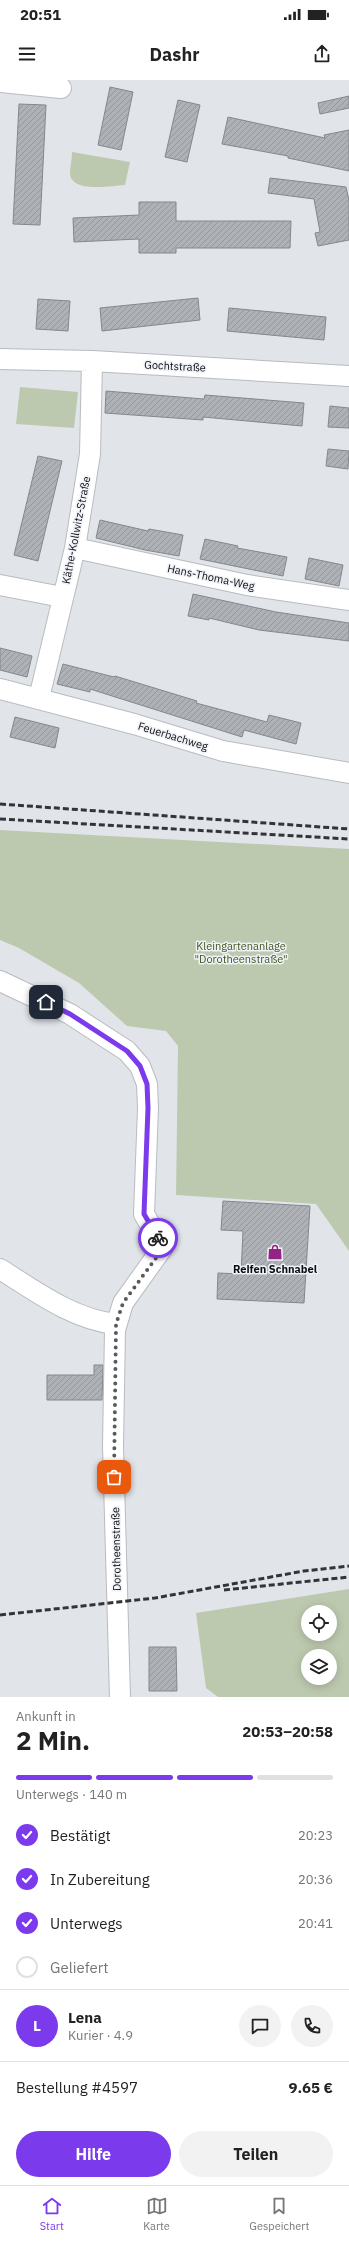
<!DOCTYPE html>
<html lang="de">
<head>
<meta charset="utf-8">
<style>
  body { margin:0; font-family:"IBM Plex Sans",sans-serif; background:#f2f2f2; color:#222; height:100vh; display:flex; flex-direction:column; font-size:15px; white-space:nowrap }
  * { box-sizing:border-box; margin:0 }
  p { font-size:13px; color:#767676 }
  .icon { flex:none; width:22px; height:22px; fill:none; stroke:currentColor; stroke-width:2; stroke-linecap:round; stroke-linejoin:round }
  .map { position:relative; height:1617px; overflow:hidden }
  .details { display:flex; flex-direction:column; background:#fff; flex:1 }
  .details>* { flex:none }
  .fabs { position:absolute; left:301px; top:1525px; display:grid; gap:8px }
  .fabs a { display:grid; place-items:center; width:36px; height:36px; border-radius:50%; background:#fff; box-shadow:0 2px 10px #0003; font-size:20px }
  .pin { position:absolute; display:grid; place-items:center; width:34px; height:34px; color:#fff; margin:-17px; border-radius:8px; box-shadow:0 2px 6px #0006 }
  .courier { position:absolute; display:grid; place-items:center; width:40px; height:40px; margin:-20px; border:3px solid #7c3aed; border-radius:50%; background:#fff; color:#222; box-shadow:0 1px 5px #0007 }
  .summary em { font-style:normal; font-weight:700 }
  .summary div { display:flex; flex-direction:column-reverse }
  .summary { display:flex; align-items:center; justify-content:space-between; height:68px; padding:0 16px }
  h1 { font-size:26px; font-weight:700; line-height:30px }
  .bar { display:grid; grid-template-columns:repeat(4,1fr); gap:6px 4px; align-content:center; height:48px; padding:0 16px }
  .bar i { height:5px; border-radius:3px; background:#e0e0e0 }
  .bar .on { background:#7c3aed }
  .bar p { grid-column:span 4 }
  .line { display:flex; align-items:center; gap:10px; padding:0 16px; border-top:1px solid #e0e0e0 }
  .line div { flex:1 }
  .round { display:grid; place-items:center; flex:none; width:42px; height:42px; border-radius:21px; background:#f2f2f2 }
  ol { padding:0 16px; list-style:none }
  li { display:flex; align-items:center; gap:12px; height:44px }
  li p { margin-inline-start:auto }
  li .icon { padding:4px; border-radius:50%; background:#7c3aed; color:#fff; stroke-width:4 }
  li:last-child { color:#767676 }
  li i { width:22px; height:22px; border:2px solid #e0e0e0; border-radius:50% }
  .button { display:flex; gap:8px; margin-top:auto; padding:8px 16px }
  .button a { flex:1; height:46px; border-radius:24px; background:#7c3aed; color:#fff; font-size:16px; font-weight:700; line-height:46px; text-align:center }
  .button a+a { background:#f2f2f2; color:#222 }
  .status { display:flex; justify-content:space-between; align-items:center; height:28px; padding:0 20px; background:#fff; direction:ltr }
  .status svg { height:11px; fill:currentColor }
  header { display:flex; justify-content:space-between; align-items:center; height:52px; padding:0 16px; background:#fff; font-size:18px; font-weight:700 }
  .tab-bar { display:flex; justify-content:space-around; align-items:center; height:56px; border-top:1px solid #e0e0e0; background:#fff; font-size:11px; color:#767676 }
  .tab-bar a { display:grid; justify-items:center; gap:2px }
  .tab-bar .on { color:#7c3aed }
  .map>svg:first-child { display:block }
  .green { fill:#bdc9af; fill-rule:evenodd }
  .building { fill:url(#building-hatch); stroke:#84878b }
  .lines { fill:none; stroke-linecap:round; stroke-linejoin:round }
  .minor-casing { stroke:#b8bbc0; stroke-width:22 }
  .minor { stroke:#fff; stroke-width:20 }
  .rail { stroke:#333437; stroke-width:3; stroke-dasharray:6 3; stroke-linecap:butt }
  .done { stroke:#585a5d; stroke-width:4; stroke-dasharray:0 7.2 }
  .route { stroke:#7c3aed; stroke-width:5 }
  .labels { text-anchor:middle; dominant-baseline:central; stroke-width:3; stroke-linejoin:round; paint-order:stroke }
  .street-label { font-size:11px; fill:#0e0f11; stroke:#eff2f7 }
  .park-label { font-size:11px; fill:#3f551c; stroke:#eff2f7 }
  .poi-label { font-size:11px; font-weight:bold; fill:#0e0f11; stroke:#eff2f7 }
</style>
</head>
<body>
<div class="status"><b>20:51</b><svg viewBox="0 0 49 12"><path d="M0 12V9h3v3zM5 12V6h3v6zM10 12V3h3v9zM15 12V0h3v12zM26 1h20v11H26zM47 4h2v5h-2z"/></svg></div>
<header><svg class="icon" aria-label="menu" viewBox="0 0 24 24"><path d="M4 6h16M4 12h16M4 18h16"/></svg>Dashr<svg class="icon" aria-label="share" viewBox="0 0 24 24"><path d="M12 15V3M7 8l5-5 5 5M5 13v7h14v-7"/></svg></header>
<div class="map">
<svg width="349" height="1617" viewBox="0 0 349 1617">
  <defs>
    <pattern id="building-hatch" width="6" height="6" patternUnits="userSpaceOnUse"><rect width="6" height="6" fill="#aeb1b5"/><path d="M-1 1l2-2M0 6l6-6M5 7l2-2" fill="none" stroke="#94979b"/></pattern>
  </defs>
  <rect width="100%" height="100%" fill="#e1e5ea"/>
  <!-- green -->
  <path class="green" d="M72,72l58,10 -5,23c-14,1 -53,8 -55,-11 0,-7 2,-15 2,-22z
    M20,307l58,5 -4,36 -58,-4z
    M0,750l349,19v402l-33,-47 -140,-9 2,-149 -12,-15 -39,-5 -48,-43 -60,-35 -19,-8z
    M349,1509v108h-131l-12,-9 -10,-75zM308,1532h22v22h-22zM308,1576h22v22h-22z"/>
  <!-- building -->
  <path class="building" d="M110,7l23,5 -12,58 -23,-5z
    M349,16v12l-29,6 -2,-11z
    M178,20l22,5 -13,57 -22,-5z
    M19,24l27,1 -6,120 -27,-1z
    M228,37l97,21 -1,-3 25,-5v41l-61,-13v-2l-66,-12z
    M270,98l76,9 3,13v40l-31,6 -3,-13 5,-1 -6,-33 -46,-6z
    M139,122h37v19h115l-1,27h-114v5h-37v-14l-65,3 -1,-24 66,-3z
    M198,218l2,22 -98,11 -2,-23z
    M38,219l32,2 -2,30 -32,-2z
    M229,228l97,9 -2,23 -97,-9z
    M106,311l98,8 1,-4 99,8 -2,23 -99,-9v3l-98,-7z
    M330,326l19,2v20l-21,-1z
    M328,369l21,2 -1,18 -22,-3z
    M38,376l24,5 -24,100 -24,-6z
    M100,440l48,11 1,-2 34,6 -4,21 -34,-6 -49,-12z
    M205,459l33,7 -1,2 50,9 -4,19 -83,-17z
    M309,478l34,7 -4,21 -34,-7z
    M193,514l83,18 73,11v18l-90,-11 -50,-12v2l-21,-4z
    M0,568l32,8 -5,21 -27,-7z
    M63,584l51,13 1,-1 82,25 -1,2 71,19 2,-7 32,8 -5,21 -52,-14 -2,7 -152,-48v3l-33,-8z
    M15,637l44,11 -4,20 -45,-11z
    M223,1121l87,5 -6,97 -87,-4 1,-26 23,1 2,-43 -22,-1z
    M94,1285h9l-1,35h-55v-25h47z
    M149,1567h27l1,44h-28z"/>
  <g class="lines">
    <!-- minor casing -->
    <g class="minor-casing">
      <path id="minor" d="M0,2l61,6
        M0,279l92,2 257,15
        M75,468l172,37 102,15
        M0,505l62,12
        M0,609l134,35 89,27 126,22
        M39,618l36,-150 15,-94 2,-93
        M0,901l70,33 57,37 13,15 7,18 1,24 -4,106 19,33 -40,56 -8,27 -2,116 7,251
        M0,1189c35,22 74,51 116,55"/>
    </g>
    <!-- minor -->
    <use href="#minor" class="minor"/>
    <!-- rail -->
    <path class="rail" d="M0,724l349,25
      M0,739l349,20
      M224,1510l125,-13
      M0,1535l155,-17 149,-27 45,-5"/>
  </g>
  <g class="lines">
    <!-- done -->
    <path class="done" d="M114,1397l2,-153 7,-21 41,-56 -6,-9"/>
    <!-- route -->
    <path class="route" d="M46,922l24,12 57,37 13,15 7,18 1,24 -4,106 14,24"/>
  </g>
  <!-- icons -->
  <defs>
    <g id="shop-bare" transform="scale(1.2)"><path d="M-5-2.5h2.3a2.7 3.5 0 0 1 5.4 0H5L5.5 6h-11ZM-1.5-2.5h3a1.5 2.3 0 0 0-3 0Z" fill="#942484" stroke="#eff2f7" stroke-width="2.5" paint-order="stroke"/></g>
  </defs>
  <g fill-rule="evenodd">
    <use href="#shop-bare" x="275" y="1172"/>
  </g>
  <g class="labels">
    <!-- street labels -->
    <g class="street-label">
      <text transform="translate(175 286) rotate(3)">Gochtstraße</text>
      <text transform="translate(76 450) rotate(-79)">Käthe-Kollwitz-Straße</text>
      <text transform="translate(211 497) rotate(12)">Hans-Thoma-Weg</text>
      <text transform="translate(173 656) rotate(17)">Feuerbachweg</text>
      <text transform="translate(116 1469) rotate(-91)">Dorotheenstraße</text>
    </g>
    <!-- park labels -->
    <g class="park-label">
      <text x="241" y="866">Kleingartenanlage<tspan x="241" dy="13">"Dorotheenstraße"</tspan></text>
    </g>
    <!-- poi labels -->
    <g class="poi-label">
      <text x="275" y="1189">Reifen Schnabel</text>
    </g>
  </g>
</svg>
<div class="fabs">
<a><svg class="icon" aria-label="locate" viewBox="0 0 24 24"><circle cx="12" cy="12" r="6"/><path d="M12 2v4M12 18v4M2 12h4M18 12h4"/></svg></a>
<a><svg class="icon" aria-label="layers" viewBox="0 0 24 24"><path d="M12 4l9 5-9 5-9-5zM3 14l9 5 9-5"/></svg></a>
</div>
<div class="pin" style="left:114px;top:1397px;background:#ea580c"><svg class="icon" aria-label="bag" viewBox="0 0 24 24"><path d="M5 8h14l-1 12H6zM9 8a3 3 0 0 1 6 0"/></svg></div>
<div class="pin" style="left:46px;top:922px;background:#1f2937"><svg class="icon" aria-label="home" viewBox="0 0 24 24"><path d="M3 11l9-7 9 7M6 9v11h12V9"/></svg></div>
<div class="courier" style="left:158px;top:1158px"><svg class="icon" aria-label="bike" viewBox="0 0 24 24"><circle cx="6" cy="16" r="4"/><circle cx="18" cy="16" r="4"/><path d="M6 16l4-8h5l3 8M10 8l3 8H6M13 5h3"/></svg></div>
</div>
<section class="details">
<div class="summary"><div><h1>2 Min.</h1><p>Ankunft in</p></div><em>20:53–20:58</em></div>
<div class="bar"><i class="on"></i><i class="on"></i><i class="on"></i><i></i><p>Unterwegs · 140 m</p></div>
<ol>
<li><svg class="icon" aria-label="check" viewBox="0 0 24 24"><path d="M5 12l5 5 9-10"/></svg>Bestätigt<p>20:23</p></li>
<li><svg class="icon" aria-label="check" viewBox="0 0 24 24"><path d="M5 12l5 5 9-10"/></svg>In Zubereitung<p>20:36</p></li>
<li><svg class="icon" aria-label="check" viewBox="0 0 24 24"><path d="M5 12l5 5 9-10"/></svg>Unterwegs<p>20:41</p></li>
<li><i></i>Geliefert</li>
</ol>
<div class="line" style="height:72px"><b class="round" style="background:#7c3aed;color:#fff">L</b><div><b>Lena</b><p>Kurier · 4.9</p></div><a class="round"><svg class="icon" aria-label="chat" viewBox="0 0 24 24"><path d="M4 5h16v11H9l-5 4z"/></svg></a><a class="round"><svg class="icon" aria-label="phone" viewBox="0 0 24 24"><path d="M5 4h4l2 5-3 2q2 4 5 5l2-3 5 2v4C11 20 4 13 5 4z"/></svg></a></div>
<div class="line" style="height:52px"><div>Bestellung #4597</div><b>9.65 €</b></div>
<div class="button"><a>Hilfe</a><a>Teilen</a></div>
</section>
<nav class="tab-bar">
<a class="on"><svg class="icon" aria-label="home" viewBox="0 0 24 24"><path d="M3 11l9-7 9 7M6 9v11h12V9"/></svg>Start</a>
<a><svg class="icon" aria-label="map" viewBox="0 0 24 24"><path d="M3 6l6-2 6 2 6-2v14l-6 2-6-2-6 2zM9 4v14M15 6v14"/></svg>Karte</a>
<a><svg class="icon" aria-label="saved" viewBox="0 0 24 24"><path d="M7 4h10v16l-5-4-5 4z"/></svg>Gespeichert</a>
</nav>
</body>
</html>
